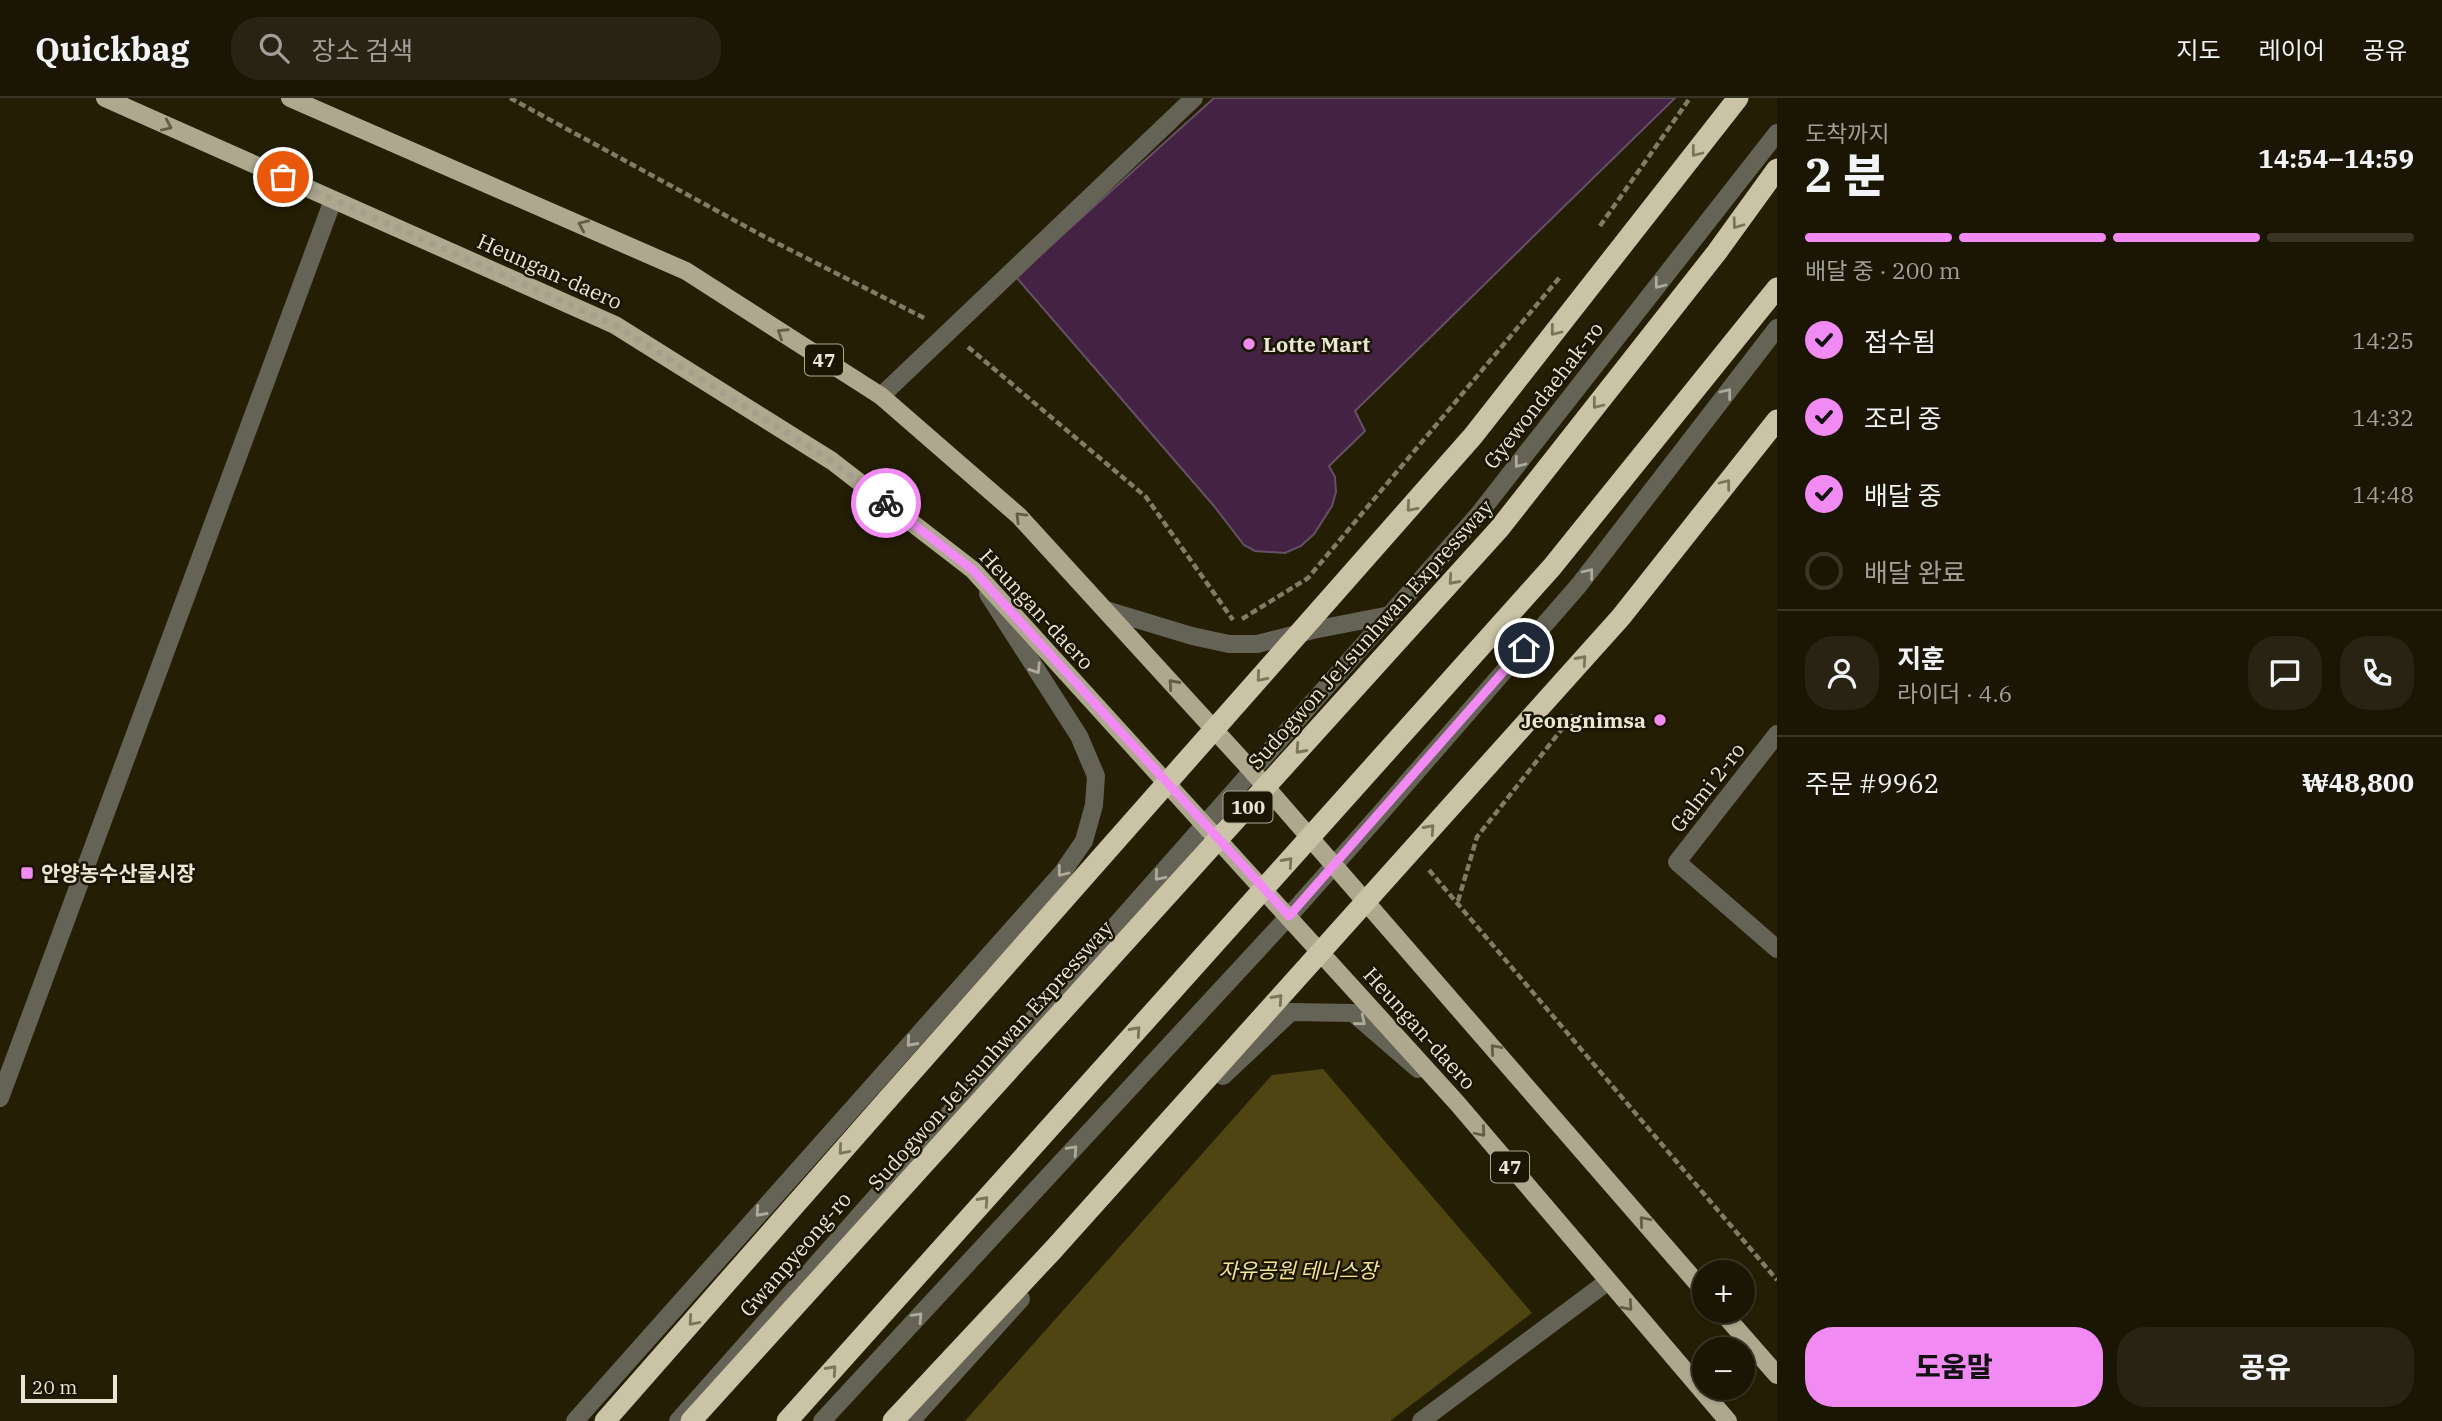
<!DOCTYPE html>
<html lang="ko">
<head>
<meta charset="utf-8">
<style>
  body { margin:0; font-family:"IBM Plex Serif","Noto Sans KR",serif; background:#282312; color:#f1f3f6; height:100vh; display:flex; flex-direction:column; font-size:26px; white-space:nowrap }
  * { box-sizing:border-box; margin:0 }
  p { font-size:23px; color:#a09f9a }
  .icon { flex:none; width:38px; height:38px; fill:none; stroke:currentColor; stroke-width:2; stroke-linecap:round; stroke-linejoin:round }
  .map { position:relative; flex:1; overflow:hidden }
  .side { display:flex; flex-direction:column; background:#1b1603; width:665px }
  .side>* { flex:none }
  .buttons { position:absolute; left:1692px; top:1162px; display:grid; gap:14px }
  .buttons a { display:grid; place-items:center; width:63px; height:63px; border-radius:50%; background:#1b1603; box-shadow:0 2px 5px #0004,0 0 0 2px #393525; font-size:35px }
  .scale { position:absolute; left:21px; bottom:18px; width:96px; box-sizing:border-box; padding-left:7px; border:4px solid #e9e6d6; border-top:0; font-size:19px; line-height:24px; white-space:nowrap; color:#e9e6d6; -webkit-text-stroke:5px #1a1500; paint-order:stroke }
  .pin { position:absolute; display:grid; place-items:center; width:60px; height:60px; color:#fff; margin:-30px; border:4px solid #fff; border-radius:50%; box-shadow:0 2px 7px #0007 }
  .courier { position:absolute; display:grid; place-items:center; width:70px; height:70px; margin:-35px; border:5px solid #f28af3; border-radius:50%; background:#fff; color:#222; box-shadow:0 2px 9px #0007 }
  .summary em { font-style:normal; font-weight:800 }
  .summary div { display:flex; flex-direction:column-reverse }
  .summary { display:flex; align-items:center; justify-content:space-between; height:119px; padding:0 28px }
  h1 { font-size:46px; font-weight:800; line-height:52px }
  .bar { display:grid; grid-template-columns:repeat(4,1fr); gap:10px 7px; align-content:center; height:84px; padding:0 28px }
  .bar i { height:9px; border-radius:5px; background:#393525 }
  .bar .selected { background:#f28af3 }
  .bar p { grid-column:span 4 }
  .line { display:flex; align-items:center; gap:18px; padding:0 28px; border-top:2px solid #393525 }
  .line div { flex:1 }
  .round { display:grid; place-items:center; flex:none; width:74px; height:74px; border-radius:28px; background:#282312 }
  ol { padding:0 28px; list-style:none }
  li { display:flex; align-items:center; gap:21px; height:77px }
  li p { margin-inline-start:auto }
  li .icon { padding:7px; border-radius:50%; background:#f28af3; color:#111; stroke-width:4 }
  li:last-child { color:#a09f9a }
  li i { width:38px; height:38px; border:4px solid #393525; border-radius:50% }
  .primary-button { display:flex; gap:14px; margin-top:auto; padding:14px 28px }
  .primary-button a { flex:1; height:80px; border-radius:28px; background:#f28af3; color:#111; font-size:28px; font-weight:800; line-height:80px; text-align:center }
  .primary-button a+a { background:#282312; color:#f1f3f6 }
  header { display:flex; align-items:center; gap:42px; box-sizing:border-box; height:98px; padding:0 35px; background:#1b1603; border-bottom:2px solid #393525 }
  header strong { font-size:33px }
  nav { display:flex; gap:38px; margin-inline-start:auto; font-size:24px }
  .search { width:490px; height:63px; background:#282312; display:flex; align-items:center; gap:18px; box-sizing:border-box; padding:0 24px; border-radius:28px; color:#a09f9a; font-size:26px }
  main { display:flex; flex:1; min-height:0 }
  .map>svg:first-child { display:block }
  .green { fill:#4f4513 }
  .building { fill:#432243; stroke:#655065; stroke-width:2 }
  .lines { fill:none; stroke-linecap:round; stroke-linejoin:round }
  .path { stroke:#807c66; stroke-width:4.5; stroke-dasharray:7 3.5; stroke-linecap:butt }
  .minor { stroke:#656256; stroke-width:18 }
  .tertiary { stroke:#656256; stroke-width:18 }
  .primary { stroke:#ada88e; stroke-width:18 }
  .motorway { stroke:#cac3a5; stroke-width:21 }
  .motorway-bridge { stroke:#cac3a5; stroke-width:21 }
  .oneway { stroke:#645e47 }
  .oneway2 { stroke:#7b755b }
  .oneway3 { stroke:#aeab9c }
  .done { stroke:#a4a08c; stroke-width:7; stroke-dasharray:0 12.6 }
  .route { stroke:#f28af3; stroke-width:9 }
  .poi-dot { fill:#f28af3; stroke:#1a1500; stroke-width:2.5 }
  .labels { text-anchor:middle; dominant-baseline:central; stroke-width:5; stroke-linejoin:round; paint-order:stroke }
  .shield { fill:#1a1500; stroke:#aba796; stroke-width:2 }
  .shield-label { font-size:19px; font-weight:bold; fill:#e9e6d6 }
  .street-label { font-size:21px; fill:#e9e6d6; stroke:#1a1500 }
  .poi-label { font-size:21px; font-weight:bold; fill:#e9e6d6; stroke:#1a1500; text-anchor:start }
  .park-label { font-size:21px; font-style:italic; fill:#f5e393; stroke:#1a1500 }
</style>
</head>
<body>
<header>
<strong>Quickbag</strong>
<div class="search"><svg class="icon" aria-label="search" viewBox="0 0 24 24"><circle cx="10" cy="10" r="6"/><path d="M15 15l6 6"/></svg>장소 검색</div>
<nav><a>지도</a><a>레이어</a><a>공유</a></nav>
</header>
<main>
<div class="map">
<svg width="1777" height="1323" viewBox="0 0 1777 1323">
  <rect width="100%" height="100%" fill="#241e04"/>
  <!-- green -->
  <path class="green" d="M1323,971l209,244 -142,108h-425l307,-346z"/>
  <!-- building -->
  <path class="building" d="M1214,0h461l-320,313 10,20 -36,35 6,11 1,15 -4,14 -18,28 -13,12 -16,7 -30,-2 -11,-6 -30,-39 -198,-229z"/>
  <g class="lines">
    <!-- path -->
    <path class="path" d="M510,0l255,139 161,82
      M1600,128l90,-128
      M968,249l178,150 87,123
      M1242,521l66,-41 252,-301
      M1429,772l348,410
      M1458,803l19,-64 96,-122"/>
    <!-- minor -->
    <path class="minor" d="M881,298l313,-298
      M1777,636l-100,128 100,87
      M0,1000l333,-898
      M1421,1323l186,-139"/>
    <!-- tertiary -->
    <path class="tertiary" d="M1106,512l86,26 37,8h28l56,-14 77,-15
      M1223,978l68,-64 62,1 65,56
      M575,1323l487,-548 22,-32 10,-36 2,-29 -17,-40 -91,-142
      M678,1323l800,-906 299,-382
      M822,1323l467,-505 89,-100 201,-231 198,-257
      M911,1323l110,-122"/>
    <!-- primary -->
    <path class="primary" d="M105,0l510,227 217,136 141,109 484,533 271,318
      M290,0l396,173 195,125 138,120 233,255 452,520
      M1721,1213l56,64"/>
    <!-- motorway -->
    <path class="motorway" d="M605,1323l283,-322
      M893,1323l160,-171"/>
    <!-- motorway-bridge -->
    <path class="motorway-bridge" d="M888,1001l585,-663 265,-338
      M1053,1152l568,-633 156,-197
      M691,1323l808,-892 218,-277 60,-83
      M787,1323l765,-854 225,-279"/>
  </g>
  <!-- one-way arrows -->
  <defs><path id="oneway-chevron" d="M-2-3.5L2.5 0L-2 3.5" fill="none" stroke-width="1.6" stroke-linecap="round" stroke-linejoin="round" transform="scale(1.75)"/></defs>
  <g class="oneway">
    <use href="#oneway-chevron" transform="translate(167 28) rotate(24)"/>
    <use href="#oneway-chevron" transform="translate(583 127) rotate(-156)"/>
    <use href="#oneway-chevron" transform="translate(782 235) rotate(-147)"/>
    <use href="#oneway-chevron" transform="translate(1020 419) rotate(-135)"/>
    <use href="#oneway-chevron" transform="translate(1173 586) rotate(-132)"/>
    <use href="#oneway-chevron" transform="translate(1495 951) rotate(-131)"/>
    <use href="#oneway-chevron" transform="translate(1481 1034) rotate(50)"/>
    <use href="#oneway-chevron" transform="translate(1644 1123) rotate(-131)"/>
    <use href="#oneway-chevron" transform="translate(1628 1208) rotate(49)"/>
  </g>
  <g class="oneway2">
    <use href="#oneway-chevron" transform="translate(1696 54) rotate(128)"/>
    <use href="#oneway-chevron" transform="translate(1737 126) rotate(126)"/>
    <use href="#oneway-chevron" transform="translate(1555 233) rotate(128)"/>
    <use href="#oneway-chevron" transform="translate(1597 306) rotate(128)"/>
    <use href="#oneway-chevron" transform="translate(1726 386) rotate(-52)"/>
    <use href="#oneway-chevron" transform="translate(1411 409) rotate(131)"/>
    <use href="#oneway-chevron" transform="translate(1453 482) rotate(132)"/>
    <use href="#oneway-chevron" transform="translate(1582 562) rotate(-48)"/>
    <use href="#oneway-chevron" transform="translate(1261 579) rotate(131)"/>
    <use href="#oneway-chevron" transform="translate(1300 651) rotate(132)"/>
    <use href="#oneway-chevron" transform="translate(1430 731) rotate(-48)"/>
    <use href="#oneway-chevron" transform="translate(1288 764) rotate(-48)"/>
    <use href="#oneway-chevron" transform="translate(1278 901) rotate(-48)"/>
    <use href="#oneway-chevron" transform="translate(1136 933) rotate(-48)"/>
    <use href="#oneway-chevron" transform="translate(843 1052) rotate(131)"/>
    <use href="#oneway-chevron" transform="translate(984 1103) rotate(-48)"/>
    <use href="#oneway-chevron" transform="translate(693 1223) rotate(131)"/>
    <use href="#oneway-chevron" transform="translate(832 1272) rotate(-48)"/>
  </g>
  <g class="oneway3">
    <use href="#oneway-chevron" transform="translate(1659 186) rotate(128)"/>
    <use href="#oneway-chevron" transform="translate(1727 295) rotate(-52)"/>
    <use href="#oneway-chevron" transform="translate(1519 365) rotate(128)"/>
    <use href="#oneway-chevron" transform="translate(1589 475) rotate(-52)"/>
    <use href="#oneway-chevron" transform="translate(1036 571) rotate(57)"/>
    <use href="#oneway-chevron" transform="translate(1062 774) rotate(128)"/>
    <use href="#oneway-chevron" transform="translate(1159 778) rotate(131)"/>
    <use href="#oneway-chevron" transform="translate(1361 923) rotate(39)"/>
    <use href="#oneway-chevron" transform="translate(911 944) rotate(132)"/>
    <use href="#oneway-chevron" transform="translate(1073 1052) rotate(-47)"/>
    <use href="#oneway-chevron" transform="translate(760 1114) rotate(132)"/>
    <use href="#oneway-chevron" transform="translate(918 1219) rotate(-47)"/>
  </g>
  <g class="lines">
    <!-- done -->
    <path class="done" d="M283,79l332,148 217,136 54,42"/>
    <!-- route -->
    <path class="route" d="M886,405l87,67 316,346 235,-268"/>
  </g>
  <!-- markers -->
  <g class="poi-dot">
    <circle cx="1249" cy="246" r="7"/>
    <circle cx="1660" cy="622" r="7"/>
    <rect x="20" y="768" width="14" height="14" rx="3.5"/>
  </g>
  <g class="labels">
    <!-- shield labels -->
    <g class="shield">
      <rect x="805" y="246.5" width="38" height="31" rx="5"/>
      <rect x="1223.5" y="693.5" width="49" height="31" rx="5"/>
      <rect x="1491" y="1053.5" width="38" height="31" rx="5"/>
    </g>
    <g class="shield-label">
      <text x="824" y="262">47</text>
      <text x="1248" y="709">100</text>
      <text x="1510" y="1069">47</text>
    </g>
    <!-- street labels -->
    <g class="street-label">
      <text transform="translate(550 173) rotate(24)">Heungan-daero</text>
      <text transform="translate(1543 297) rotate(-52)">Gyewondaehak-ro</text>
      <text transform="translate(1037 511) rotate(47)">Heungan-daero</text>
      <text transform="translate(1370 536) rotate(-48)">Sudogwon Je1sunhwan Expressway</text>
      <text transform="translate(1707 689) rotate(-52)">Galmi 2-ro</text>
      <text transform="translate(1420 930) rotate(48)">Heungan-daero</text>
      <text transform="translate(990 957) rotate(-48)">Sudogwon Je1sunhwan Expressway</text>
      <text transform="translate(795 1156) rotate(-49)">Gwanpyeong-ro</text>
    </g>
    <!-- poi labels -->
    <g class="poi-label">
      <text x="1263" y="246">Lotte Mart</text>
      <text x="1646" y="622" text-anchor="end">Jeongnimsa</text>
      <text x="41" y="775">안양농수산물시장</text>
    </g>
    <!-- park labels -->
    <g class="park-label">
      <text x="1298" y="1172">자유공원 테니스장</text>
    </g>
  </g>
</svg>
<div class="buttons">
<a>+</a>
<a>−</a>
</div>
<div class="scale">20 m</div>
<div class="pin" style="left:283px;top:79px;background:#ea580c"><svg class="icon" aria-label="bag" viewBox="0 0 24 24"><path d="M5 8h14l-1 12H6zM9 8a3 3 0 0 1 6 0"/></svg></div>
<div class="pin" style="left:1524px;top:550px;background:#1f2937"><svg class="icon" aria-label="home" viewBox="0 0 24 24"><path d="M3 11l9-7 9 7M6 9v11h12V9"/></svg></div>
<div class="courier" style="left:886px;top:405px"><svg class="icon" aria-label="bike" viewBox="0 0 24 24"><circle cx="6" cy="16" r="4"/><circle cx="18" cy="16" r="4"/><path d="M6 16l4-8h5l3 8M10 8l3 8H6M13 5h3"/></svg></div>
</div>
<section class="side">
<div class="summary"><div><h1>2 분</h1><p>도착까지</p></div><em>14:54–14:59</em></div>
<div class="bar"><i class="selected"></i><i class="selected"></i><i class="selected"></i><i></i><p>배달 중 · 200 m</p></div>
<ol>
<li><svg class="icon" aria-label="check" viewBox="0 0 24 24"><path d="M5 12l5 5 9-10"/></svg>접수됨<p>14:25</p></li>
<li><svg class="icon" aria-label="check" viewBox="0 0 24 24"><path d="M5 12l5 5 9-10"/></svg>조리 중<p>14:32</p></li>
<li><svg class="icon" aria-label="check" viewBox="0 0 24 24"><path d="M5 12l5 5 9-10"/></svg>배달 중<p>14:48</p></li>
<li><i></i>배달 완료</li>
</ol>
<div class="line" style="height:126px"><a class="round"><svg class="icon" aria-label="person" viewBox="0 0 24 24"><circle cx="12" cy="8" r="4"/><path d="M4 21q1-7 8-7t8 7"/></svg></a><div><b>지훈</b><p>라이더 · 4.6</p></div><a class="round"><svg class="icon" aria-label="chat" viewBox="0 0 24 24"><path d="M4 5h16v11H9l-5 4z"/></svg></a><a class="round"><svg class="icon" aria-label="phone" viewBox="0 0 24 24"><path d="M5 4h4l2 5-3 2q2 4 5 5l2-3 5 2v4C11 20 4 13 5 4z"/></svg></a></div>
<div class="line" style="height:91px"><div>주문 #9962</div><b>₩48,800</b></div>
<div class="primary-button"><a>도움말</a><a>공유</a></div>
</section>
</main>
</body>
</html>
